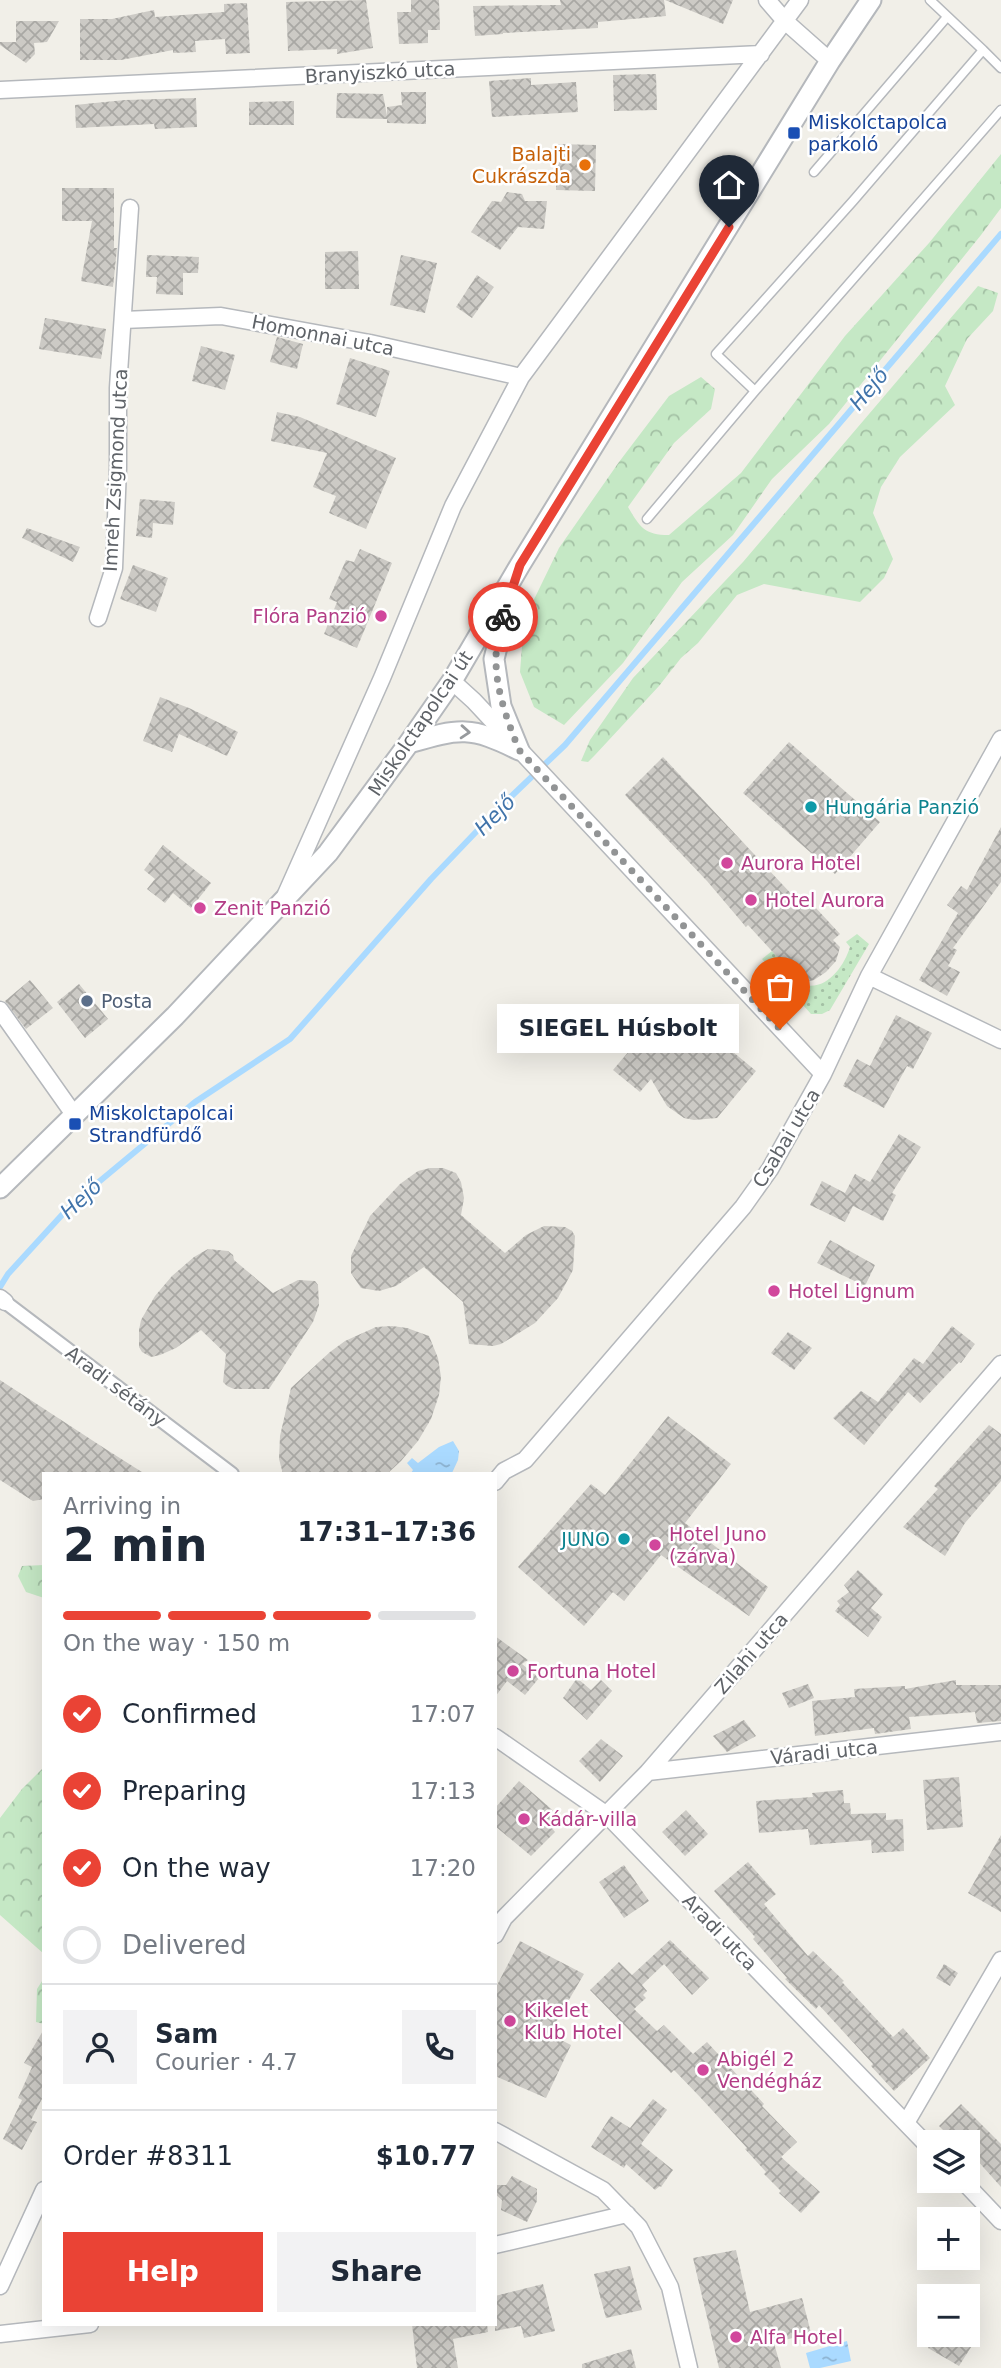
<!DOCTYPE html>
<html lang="en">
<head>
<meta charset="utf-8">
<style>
  body { margin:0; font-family:"DejaVu Sans",sans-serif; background:#f2f2f3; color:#1f2937; height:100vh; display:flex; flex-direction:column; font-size:26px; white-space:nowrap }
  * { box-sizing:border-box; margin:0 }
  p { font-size:23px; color:#747a83 }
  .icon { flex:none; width:38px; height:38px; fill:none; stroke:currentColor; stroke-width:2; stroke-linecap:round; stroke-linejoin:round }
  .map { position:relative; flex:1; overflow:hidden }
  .side { position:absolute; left:42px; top:1472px; width:455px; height:854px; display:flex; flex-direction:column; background:#fff; border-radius:0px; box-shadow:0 7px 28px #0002 }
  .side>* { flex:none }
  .controls { position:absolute; left:917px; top:2130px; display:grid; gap:14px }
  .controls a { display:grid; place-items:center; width:63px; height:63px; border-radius:0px; background:#fff; box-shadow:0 7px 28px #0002; font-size:35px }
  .pin { position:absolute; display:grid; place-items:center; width:60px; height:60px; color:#fff; margin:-72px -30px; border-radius:50% 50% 50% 0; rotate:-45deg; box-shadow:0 0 7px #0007 }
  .pin .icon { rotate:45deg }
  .courier { position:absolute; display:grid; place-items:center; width:70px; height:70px; margin:-35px; border:5px solid #ea4335; border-radius:50%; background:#fff; color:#222; box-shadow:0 2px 9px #0007 }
  .bubble { position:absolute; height:49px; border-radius:0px; background:#fff; box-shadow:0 7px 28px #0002; font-size:23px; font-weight:600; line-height:49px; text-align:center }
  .summary em { font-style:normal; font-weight:600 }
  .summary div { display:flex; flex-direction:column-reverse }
  .summary { display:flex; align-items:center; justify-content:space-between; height:119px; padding:0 21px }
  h1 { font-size:46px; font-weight:600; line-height:52px }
  .bar { display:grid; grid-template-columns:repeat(4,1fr); gap:10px 7px; align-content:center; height:84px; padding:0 21px }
  .bar i { height:9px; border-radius:5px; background:#e0e1e3 }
  .bar .selected { background:#ea4335 }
  .bar p { grid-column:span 4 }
  .line { display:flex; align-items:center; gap:18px; padding:0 21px; border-top:2px solid #e0e1e3 }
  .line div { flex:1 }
  .round { display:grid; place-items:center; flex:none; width:74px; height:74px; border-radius:0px; background:#f2f2f3 }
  ol { padding:0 21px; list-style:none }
  li { display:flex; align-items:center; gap:21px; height:77px }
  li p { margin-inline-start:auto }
  li .icon { padding:7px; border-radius:50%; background:#ea4335; color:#fff; stroke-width:4 }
  li:last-child { color:#747a83 }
  li i { width:38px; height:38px; border:4px solid #e0e1e3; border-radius:50% }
  .primary-button { display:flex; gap:14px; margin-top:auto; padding:14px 21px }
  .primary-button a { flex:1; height:80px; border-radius:0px; background:#ea4335; color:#fff; font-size:28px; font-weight:600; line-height:80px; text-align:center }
  .primary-button a+a { background:#f2f2f3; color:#1f2937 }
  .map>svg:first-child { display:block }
  .grass { fill:url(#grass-dots) }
  .forest { fill:url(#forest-crowns) }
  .water { fill:url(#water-ripples) }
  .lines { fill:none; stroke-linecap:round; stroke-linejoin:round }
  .stream { stroke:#aadaff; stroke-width:6 }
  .building { fill:url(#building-cross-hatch) }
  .service-casing { stroke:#b5b8bc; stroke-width:11 }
  .pedestrian-casing { stroke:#b5b8bc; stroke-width:16 }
  .minor-casing { stroke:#b5b8bc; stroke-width:19 }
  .tertiary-casing { stroke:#b5b8bc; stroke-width:23 }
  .service { stroke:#fff; stroke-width:8 }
  .pedestrian { stroke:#fff; stroke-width:12 }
  .minor { stroke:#fff; stroke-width:16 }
  .tertiary { stroke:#fff; stroke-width:19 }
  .oneway { stroke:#979a9d }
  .done { stroke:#929495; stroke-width:7; stroke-dasharray:0 12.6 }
  .route { stroke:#ea4335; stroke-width:9 }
  .transit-dot { fill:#1a4fb4; stroke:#fff; stroke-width:2.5 }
  .food-dot { fill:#e8710a; stroke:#fff; stroke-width:2.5 }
  .hotel-dot { fill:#d1479c; stroke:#fff; stroke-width:2.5 }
  .culture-dot { fill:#0f9aa8; stroke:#fff; stroke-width:2.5 }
  .service-dot { fill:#5c6f8a; stroke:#fff; stroke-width:2.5 }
  .labels { text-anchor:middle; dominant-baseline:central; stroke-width:5; stroke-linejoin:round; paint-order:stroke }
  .street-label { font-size:19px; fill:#5f6368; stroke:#fff }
  .transit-label { font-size:19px; fill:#164399; stroke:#fff; text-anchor:start }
  .food-label { font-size:19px; fill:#c56008; stroke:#fff; text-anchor:end }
  .hotel-label { font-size:19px; fill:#b23c85; stroke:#fff; text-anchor:start }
  .culture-label { font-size:19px; fill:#0d838f; stroke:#fff; text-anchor:start }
  .service-label { font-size:19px; fill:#4e5e75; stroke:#fff; text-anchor:start }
  .water-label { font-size:21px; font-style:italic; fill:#4174aa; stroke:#fff }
</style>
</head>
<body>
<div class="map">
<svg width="1001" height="2368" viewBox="0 0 1001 2368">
  <defs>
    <pattern id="grass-dots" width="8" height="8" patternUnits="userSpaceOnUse" patternTransform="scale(1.75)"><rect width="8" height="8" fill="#c5e8c5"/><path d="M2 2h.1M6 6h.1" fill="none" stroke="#a3c0a4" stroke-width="1.8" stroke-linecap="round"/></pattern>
    <pattern id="forest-crowns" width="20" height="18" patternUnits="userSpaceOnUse" patternTransform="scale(1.75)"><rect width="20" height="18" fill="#c5e8c5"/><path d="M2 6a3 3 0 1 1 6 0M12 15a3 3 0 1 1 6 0" fill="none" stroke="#a3c0a4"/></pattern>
    <pattern id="water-ripples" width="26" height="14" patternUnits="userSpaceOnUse" patternTransform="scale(1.75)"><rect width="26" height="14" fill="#aadaff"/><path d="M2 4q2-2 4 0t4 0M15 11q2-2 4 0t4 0" fill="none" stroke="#8eb4d2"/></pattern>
    <pattern id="building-cross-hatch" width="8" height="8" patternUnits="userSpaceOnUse" patternTransform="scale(1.75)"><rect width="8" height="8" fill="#cccac5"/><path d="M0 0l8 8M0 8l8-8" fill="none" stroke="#a9a8a4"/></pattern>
  </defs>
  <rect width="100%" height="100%" fill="#f1efe8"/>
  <!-- grass -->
  <path class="grass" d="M857,934l12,10 -39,66 -8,4h-11l-49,-55 10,-8 29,33c24,9 43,-17 49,-37l-4,-5z"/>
  <!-- forest -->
  <path class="forest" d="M1001,154v54l-20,27 -152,189 -57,55 -39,56 -51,47 -59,81 -59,62 -30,-18 -14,-35 4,-52 35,-72 60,-86 50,-66 32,-19 14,12 -4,20 -37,34 -46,64c12,20 16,28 41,28l72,-62 104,-137 84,-93z
    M978,286l20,7 -5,18 -26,28 -22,47 10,19 -55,52 -19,30 -8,26 20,46 -9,19 -24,24 -96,-18 -27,11 -39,48 -17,15 -22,28 -64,69 -7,7 -7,-1 9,-21 43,-62 110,-116z
    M44,1565v33l-18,-6 -8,-16 4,-10z
    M44,1767v187l-44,-39v-97l22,-29z
    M44,1978v46l-8,-2 1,-33z"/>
  <!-- water -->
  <path class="water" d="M453,1441l6,10 -1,9 -6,13h-41l2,-3 -6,-7 5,-5 6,5 21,-16z
    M847,2341l4,20 -31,7h-10l-4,-15z"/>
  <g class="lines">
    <!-- stream -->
    <path class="stream" d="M0,1287l8,-13 63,-69 124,-103 95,-63 141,-160 66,-69 68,-65 436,-511"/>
  </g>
  <!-- building -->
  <path class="building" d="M366,0l7,48 -36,6v-5l-49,2 -2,-49z
    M411,0h28l1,30h-12v13l-29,1 -2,-32h14z
    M560,0h104l2,16 -68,6v6l-95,5v1l-28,2 -2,-30 88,-1z
    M665,0h68l-10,24z
    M247,3l3,50 -24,1 -1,-15 -30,2 1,11 -23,1v-3l-52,10h-41v-41h32l42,-9 1,7 69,-5v-8z
    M16,21h43l-12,21 -13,1 1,11 -9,9 -26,-18v-3h16z
    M656,74l1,36 -43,1 -1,-36z
    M531,78v7l45,-3 2,30 -86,5 -3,-36z
    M401,92h25v32l-39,-1v-4l-51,-1 1,-25 46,1 4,22v-9l15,-2z
    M196,98l1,29 -42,2 -1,-5 -78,4 -1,-23 50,-5z
    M294,101v24h-45v-23z
    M557,144l39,1 -1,46 -39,-1z
    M62,188h52v60h3l-4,39 -32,-6 11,-60h-30z
    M507,192l15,2 3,7h22l-3,28 -26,-2 -18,23 -29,-18 21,-31 9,1z
    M358,251l1,38h-34v-37z
    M147,255l52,2 -1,16h-15v22l-27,-1 1,-17h-11z
    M401,255l36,8 -12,50 -35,-8z
    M477,275l17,12 -22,31 -16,-11z
    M45,318l61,11 -5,30 -62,-10z
    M277,337l26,7 -6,25 -27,-7z
    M201,346l34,9 -10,35 -33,-9z
    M350,358l40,13 -14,46 -40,-13z
    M277,412l23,5 96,41 -30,71 -37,-16 7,-17 -23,-9 14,-34 -56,-12z
    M140,499l35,3 -2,23 -20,-2 -1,15 -16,-2z
    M27,528l53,19 -7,15 -51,-24z
    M360,549l32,14 -35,85 -33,-14 13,-32 -8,-3 17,-39 8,2z
    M133,565l35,13 -12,34 -36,-13z
    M160,697l29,11 49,24 -11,24 -48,-22 -7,18 -29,-11z
    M789,742l91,80 -45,52 -92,-81z
    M663,757l134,143 6,-6 37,40 -7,6 7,7 -4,14 -10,11 -12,8 -13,3 -53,-58 -2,2 -39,-46 -82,-86z
    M1001,827v55l-48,66 4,2 -9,16 12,6 -13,24 -28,-16 39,-67 -11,-8 14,-19 6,4z
    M163,845l48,38 -20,25 -18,-15 -8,10 -18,-14 8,-10 -11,-9z
    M30,980l23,28 -27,21 -21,-28z
    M79,984l29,35 -23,19 -28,-36z
    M896,1015l36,18 -19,36 -6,-3 -23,42 -41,-22 14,-27 13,7z
    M675,1016l23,19 6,-7 52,43 -39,47 -23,2 -10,-2 -17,-12 -16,-27 -11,13 -27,-22 34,-40 10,8z
    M899,1134l22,13 -29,46 4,2 -13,26 -30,-15 -8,16 -35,-17 12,-24 23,12 10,-19 15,8z
    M430,1168h13l13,5 5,9 3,16 -3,17 44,38 21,-18 18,-9 21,1 7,4 3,5 -2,34 -15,28 -23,25 -34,21 -8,2 -24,-2 -6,-42 -39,-35 -28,19 -17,5 -18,-3 -10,-15v-17l19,-40 30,-32 18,-13z
    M830,1240l45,25 -10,21 -48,-23z
    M208,1249l20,2 5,4 1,5 39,33 25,-13 17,1 3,4 1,20 -6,17 -44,67h-35l-7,-3 -4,-4 3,-28 -25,-24 -25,18 -16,7 -9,2 -9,-5 -3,-5v-17l2,-10 14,-24 17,-20 22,-19z
    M392,1326l15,2 22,8 9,22 3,19 -2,18 -8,24 -13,22 -17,20 -14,13h-104l-4,-15 1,-23 11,-48 39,-36 15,-11 31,-14z
    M952,1326l23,18 -14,19 -2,-1 -39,41 -12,-11 -44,53 -31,-27 28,-27 17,11 36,-44 9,6z
    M788,1332l24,16 -18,22 -23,-17z
    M0,1380l104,68 41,26h-101v25l-11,2 -33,-21z
    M668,1416l63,48 -46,59 83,64 -19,29 -88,-61 -37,46 -11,-9 -29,34 -66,-59 73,-83 14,11z
    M989,1425l12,9v47l-36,42 -20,33 -42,-29 35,-38 -4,-3z
    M858,1570l25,24 -12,14 11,9 -14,20 -33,-26 5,-6 -3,-4 12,-9 -5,-7z
    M495,1636l33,24 -6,4 17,14 -14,17 -18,-14 -12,16z
    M577,1678l14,12 10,-10 11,11 -25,29 -24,-22z
    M956,1680v5h45v36l-24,2 -2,-11 -66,5 2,12 -36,5 -1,-6 -59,8 -3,-35 43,-4 -1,-8 51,-3v3z
    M808,1684l6,14 -25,10 -7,-15z
    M744,1720l12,16 -29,16 -14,-16z
    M601,1739l22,17 -23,26 -21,-21z
    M959,1777l4,50 -36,3 -4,-50z
    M519,1781l38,33 -9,9 7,9 -24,24 -36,-30v-18z
    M843,1790l1,13h6l1,11 35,-1v7l17,-1 1,32 -32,2 -1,-13 -61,5 -2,-16 -49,4 -3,-32 57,-4 -1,-4z
    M686,1810l22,24 -23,22 -23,-24z
    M1001,1835v77l-33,-19z
    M748,1862l28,32 -12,10 44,52 5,-5 31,30 -2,1 51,55 10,-9 27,30 -36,33 -23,-25 2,-2 -54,-59 -3,4 -31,-30 2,-1 -34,-39 2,-2 -41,-46z
    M624,1865l25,36 -25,17 -25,-36z
    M670,1940l39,38 -17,17 -28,-31 -22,21 5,6 -4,4 3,3 -12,11 23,22 7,-6 29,29 14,-12 57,62 -2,2 35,36 -16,15 39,35 -19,21 -22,-20 2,-2 -17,-17 2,-2 -21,-23 2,-1 -47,-51 -26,-27 -3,3 -81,-83 29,-28 13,13z
    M520,1941l64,33 -35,60 22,11 -25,53 -51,-22v-87z
    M944,1964l14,9 -8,13 -14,-8z
    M44,2029v66l-13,25 6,2 -15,28 -19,-11 19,-39 -4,-2 14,-31 -8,-4z
    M653,2099l14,11 -26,34 32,26 -12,17 -1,-1 -5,4 -29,-26 -2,4 -33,-21 20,-31 19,12z
    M961,2104l40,40v43l-33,-37v-8h-13l-16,-16z
    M512,2176l25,13v12l-10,21 -26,-12 1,-10 -7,-6v-9h11z
    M736,2250l14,62 52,-14 9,35 -37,10 7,25h-62l-26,-110z
    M630,2266l12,44 -36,8 -12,-44z
    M543,2284l12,47 -31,7 -3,-12 -26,5v-35z
    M412,2324h75l1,8 -35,7 5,29h-41z
    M936,2334h28l11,7 -16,25 -31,-18z
    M631,2349l5,19h-54v-4z"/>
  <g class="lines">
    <!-- service casing -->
    <g class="service-casing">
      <path id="service" d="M983,50l18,18
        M814,172l133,-155
        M755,391l-39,-37 137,-153 130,-151 -53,-50
        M647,519l108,-128 246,-281"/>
    </g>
    <!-- pedestrian casing -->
    <g class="pedestrian-casing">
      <path id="pedestrian" d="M5,1302l227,172"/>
    </g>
    <!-- minor casing -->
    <g class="minor-casing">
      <path id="minor" d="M767,0l19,22 44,39
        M0,90l761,-36
        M123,320l98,-4 149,27 151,34
        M98,618l16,-50 4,-100v-80l12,-180
        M452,681l22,20 349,373
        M286,894l96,-216 71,-172 68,-129 279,-377
        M869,976l132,64
        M0,1010l75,106
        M0,1298l5,4
        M495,1482l9,-11 21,-11 218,-253 27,-38 53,-95 46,-98 132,-237
        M495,1737l112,78 322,332
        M648,1772l353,-40
        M495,1935l9,-17 144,-146 353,-408
        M906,2123l95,-163
        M495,2131l108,59 36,37 31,60 19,81
        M962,2180l39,41
        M495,2245l132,-31
        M0,2286l44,-96
        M0,2334l90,-10"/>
    </g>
    <!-- tertiary casing -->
    <g class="tertiary-casing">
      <path id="tertiary" d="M509,599l-15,60 7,47 18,44
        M409,743c51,-15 62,-17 110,7
        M0,1188l175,-172 153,-163 81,-110 43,-62 68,-116 310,-504 41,-61"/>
    </g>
    <!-- service -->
    <use href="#service" class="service"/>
    <!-- pedestrian -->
    <use href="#pedestrian" class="pedestrian"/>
    <!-- minor -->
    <use href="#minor" class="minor"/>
    <!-- tertiary -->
    <use href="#tertiary" class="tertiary"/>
  </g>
  <!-- one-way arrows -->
  <defs><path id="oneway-chevron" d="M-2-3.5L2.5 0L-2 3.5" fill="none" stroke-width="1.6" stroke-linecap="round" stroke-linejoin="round" transform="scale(1.75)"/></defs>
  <use class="oneway" href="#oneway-chevron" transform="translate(465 732) rotate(4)"/>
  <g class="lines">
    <!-- done -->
    <path class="done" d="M503,617c-16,49 -2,87 16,133l261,279"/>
    <!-- route -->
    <path class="route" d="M503,617l17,-52 209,-338"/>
  </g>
  <!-- markers -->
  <g class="transit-dot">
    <rect x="787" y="126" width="14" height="14" rx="3.5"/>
    <rect x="68" y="1117" width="14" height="14" rx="3.5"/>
  </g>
  <circle class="food-dot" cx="585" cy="165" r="7"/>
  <g class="hotel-dot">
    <circle cx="381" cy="616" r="7"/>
    <circle cx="727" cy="863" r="7"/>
    <circle cx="751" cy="900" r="7"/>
    <circle cx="200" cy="908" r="7"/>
    <circle cx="774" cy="1291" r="7"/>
    <circle cx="655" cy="1545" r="7"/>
    <circle cx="513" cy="1671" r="7"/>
    <circle cx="524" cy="1819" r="7"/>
    <circle cx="510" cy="2021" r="7"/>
    <circle cx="703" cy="2070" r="7"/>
    <circle cx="736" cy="2337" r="7"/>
  </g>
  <g class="culture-dot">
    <circle cx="811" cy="807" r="7"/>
    <circle cx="624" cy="1539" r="7"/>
  </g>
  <circle class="service-dot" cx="87" cy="1001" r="7"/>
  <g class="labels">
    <!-- street labels -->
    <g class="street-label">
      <text transform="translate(380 72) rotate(-3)">Branyiszkó utca</text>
      <text transform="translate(323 335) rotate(11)">Homonnai utca</text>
      <text transform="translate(115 470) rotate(-87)">Imreh Zsigmond utca</text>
      <text transform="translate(420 723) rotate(-56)">Miskolctapolcai út</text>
      <text transform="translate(786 1138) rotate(-59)">Csabai utca</text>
      <text transform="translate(116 1386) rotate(37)">Aradi sétány</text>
      <text transform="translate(751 1653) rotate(-49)">Zilahi utca</text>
      <text transform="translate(824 1752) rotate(-6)">Váradi utca</text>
      <text transform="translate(720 1932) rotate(46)">Aradi utca</text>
    </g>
    <!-- transit labels -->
    <g class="transit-label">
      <text x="808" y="122">Miskolctapolca<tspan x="808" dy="22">parkoló</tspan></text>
      <text x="89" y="1113">Miskolctapolcai<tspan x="89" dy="22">Strandfürdő</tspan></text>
    </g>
    <!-- food labels -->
    <g class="food-label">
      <text x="571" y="154">Balajti<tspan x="571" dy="22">Cukrászda</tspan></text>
    </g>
    <!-- hotel labels -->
    <g class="hotel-label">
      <text x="367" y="616" text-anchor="end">Flóra Panzió</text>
      <text x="741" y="863">Aurora Hotel</text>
      <text x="765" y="900">Hotel Aurora</text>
      <text x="214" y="908">Zenit Panzió</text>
      <text x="788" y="1291">Hotel Lignum</text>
      <text x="669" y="1534">Hotel Juno<tspan x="669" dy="22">(zárva)</tspan></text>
      <text x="527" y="1671">Fortuna Hotel</text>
      <text x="538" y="1819">Kádár-villa</text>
      <text x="524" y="2010">Kikelet<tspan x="524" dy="22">Klub Hotel</tspan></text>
      <text x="717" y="2059">Abigél 2<tspan x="717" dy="22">Vendégház</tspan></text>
      <text x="750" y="2337">Alfa Hotel</text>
    </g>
    <!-- culture labels -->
    <g class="culture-label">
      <text x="825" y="807">Hungária Panzió</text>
      <text x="610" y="1539" text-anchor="end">JUNO</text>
    </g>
    <!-- service labels -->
    <g class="service-label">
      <text x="101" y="1001">Posta</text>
    </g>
    <!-- water labels -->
    <g class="water-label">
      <text transform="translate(869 389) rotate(-50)">Hejő</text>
      <text transform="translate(495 815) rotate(-45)">Hejő</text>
      <text transform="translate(81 1199) rotate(-43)">Hejő</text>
    </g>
  </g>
</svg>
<div class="controls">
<a><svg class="icon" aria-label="layers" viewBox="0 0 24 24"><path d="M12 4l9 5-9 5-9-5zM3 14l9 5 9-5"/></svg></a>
<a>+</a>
<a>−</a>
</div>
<div class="pin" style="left:780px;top:1029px;background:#ea580c"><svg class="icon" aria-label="bag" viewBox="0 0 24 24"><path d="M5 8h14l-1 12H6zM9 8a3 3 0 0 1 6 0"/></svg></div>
<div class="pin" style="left:729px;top:227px;background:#1f2937"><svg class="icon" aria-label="home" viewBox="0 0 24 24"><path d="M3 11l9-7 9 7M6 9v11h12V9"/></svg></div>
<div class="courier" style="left:503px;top:617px"><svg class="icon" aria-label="bike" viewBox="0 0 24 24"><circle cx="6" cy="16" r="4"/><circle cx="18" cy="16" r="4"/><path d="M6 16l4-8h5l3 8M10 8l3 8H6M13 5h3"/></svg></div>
<div class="bubble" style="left:497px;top:1004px;width:242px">SIEGEL Húsbolt</div>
<section class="side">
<div class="summary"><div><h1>2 min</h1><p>Arriving in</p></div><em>17:31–17:36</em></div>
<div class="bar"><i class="selected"></i><i class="selected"></i><i class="selected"></i><i></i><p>On the way · 150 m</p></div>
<ol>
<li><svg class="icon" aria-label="check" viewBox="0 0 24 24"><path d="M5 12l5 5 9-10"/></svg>Confirmed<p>17:07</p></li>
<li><svg class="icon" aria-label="check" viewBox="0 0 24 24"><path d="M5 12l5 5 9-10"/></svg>Preparing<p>17:13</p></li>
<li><svg class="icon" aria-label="check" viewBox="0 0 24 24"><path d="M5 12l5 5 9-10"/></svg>On the way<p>17:20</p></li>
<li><i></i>Delivered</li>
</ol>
<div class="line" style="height:126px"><a class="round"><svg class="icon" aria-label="person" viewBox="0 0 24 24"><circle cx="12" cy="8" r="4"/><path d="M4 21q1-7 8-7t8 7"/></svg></a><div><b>Sam</b><p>Courier · 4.7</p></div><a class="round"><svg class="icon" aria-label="phone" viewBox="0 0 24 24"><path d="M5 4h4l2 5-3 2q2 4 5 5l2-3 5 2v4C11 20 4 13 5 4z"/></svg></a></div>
<div class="line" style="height:91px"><div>Order #8311</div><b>$10.77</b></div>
<div class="primary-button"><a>Help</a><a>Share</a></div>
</section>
</div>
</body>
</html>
